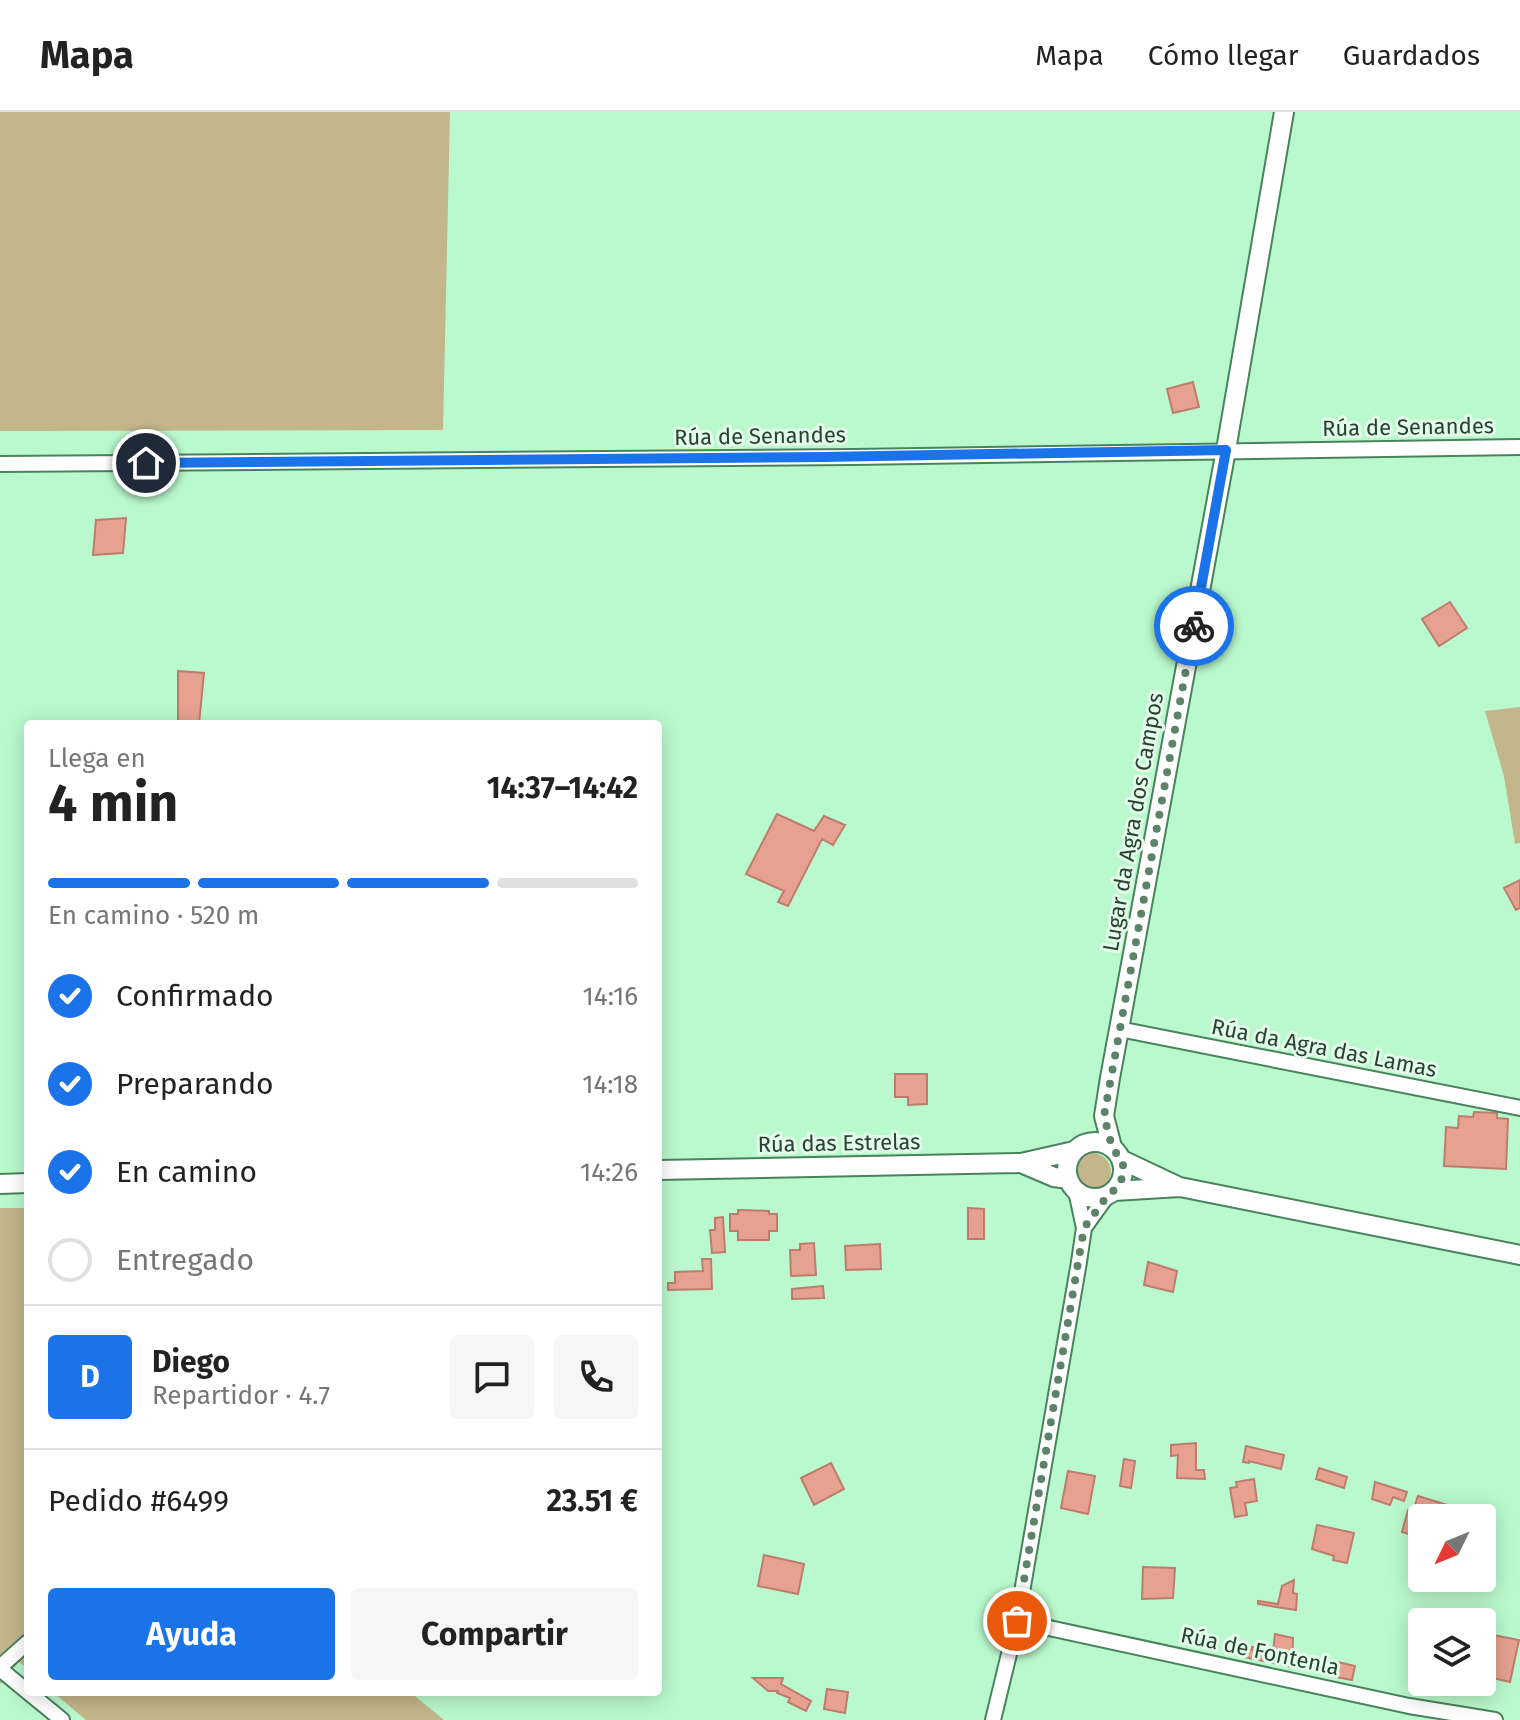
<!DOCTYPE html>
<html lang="es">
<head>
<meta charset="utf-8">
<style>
  body { margin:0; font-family:"Fira Sans",sans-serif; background:#f6f6f6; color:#222; height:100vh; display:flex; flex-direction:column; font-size:30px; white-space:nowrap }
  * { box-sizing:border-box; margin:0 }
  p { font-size:26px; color:#767676 }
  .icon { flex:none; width:44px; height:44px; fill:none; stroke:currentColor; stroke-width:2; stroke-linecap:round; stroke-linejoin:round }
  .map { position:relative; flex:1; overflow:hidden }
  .sheet { position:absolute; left:24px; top:608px; width:638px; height:976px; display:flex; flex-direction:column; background:#fff; border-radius:8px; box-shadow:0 4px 20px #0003 }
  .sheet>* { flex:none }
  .needle { width:52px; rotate:227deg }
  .fabs { position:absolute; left:1408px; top:1392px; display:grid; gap:16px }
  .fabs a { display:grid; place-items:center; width:88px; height:88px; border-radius:8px; background:#fff; box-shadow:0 4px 20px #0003; font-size:40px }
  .pin { position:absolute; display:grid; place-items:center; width:68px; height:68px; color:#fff; margin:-34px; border:4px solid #fff; border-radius:50%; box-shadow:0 2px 8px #0007 }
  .courier { position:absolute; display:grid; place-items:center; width:80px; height:80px; margin:-40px; border:6px solid #1a73e8; border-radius:50%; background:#fff; color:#222; box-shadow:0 2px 10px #0007 }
  .overview em { font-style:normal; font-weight:700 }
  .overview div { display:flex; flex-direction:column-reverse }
  .overview { display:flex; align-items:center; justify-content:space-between; height:136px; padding:0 24px }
  h1 { font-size:52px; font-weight:700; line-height:60px }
  .bar { display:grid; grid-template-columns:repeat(4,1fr); gap:12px 8px; align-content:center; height:96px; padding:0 24px }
  .bar i { height:10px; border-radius:6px; background:#e0e0e0 }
  .bar .selected { background:#1a73e8 }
  .bar p { grid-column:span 4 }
  .line { display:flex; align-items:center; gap:20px; padding:0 24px; border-top:2px solid #e0e0e0 }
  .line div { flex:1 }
  .round { display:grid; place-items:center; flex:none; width:84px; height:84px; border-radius:8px; background:#f6f6f6 }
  ol { padding:0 24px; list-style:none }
  li { display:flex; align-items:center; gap:24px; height:88px }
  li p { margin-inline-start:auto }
  li .icon { padding:8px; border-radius:50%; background:#1a73e8; color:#fff; stroke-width:4 }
  li:last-child { color:#767676 }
  li i { width:44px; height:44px; border:4px solid #e0e0e0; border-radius:50% }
  .action { display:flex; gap:16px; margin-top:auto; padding:16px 24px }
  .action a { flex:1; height:92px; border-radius:8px; background:#1a73e8; color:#fff; font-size:32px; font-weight:700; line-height:92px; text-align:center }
  .action a+a { background:#f6f6f6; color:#222 }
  header { display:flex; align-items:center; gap:48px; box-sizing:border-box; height:112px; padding:0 40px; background:#fff; border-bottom:2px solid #e0e0e0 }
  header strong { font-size:38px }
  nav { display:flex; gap:44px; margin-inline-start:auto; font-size:28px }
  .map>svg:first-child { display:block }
  .green { fill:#c3b68a }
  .building { fill:#e7a191; stroke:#be7c6d; stroke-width:2 }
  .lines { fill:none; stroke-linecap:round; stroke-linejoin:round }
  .minor-casing { stroke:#48835c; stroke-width:18 }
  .tertiary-casing { stroke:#48835c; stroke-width:22 }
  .minor { stroke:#fff; stroke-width:14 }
  .tertiary { stroke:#fff; stroke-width:18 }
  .done { stroke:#5c8268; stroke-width:8; stroke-dasharray:0 14.4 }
  .route { stroke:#1a73e8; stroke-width:10 }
  .labels { text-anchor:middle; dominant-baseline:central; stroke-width:6; stroke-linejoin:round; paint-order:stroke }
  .street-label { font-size:22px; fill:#294231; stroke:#e3fcea }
</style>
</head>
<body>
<header>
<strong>Mapa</strong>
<nav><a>Mapa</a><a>Cómo llegar</a><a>Guardados</a></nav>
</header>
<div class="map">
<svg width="1520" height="1608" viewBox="0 0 1520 1608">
  <rect width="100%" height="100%" fill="#baf9cd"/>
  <!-- green -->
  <path class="green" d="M0,0h450l-7,318 -443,1z
    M1520,595v136l-5,1 -11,-68 -19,-65z
    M1073 1060a19 19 0 1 1 38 0a19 19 0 1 1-38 0Z
    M0,1096h28v461l-9,-7 -19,22z
    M53,1580h357l34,28h-358z"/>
  <!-- building -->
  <path class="building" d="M1193,270l6,25 -26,6 -6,-24z
    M126,406l-3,35 -30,2 3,-35z
    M1450,490l17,26 -28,18 -17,-27z
    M178,559l26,2 -5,51h-21z
    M777,702l37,17 10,-15 21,9 -12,20 -11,-6 -34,67 -10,-4 6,-11 -38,-17z
    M1520,768v28l-4,2 -12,-22z
    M895,962h32v30l-19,1v-8h-13z
    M1474,1000l23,1v5l11,1 -2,50 -62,-3 2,-39 12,1 1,-12 14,1z
    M968,1096l16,1v30h-16z
    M738,1098l31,1v3h8v17h-8v9h-31v-9h-8v-17h8z
    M723,1105l2,35 -13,1 -2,-23h5v-12z
    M814,1131l2,32 -25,1 -1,-26h10v-6z
    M880,1132l1,25 -35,1 -1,-24z
    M702,1147h9l1,30 -44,1v-7h7v-11l28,-1z
    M1148,1150l29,9 -4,21 -29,-7z
    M823,1174l1,12 -32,1v-10z
    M1196,1331v27h8l1,9 -28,-1 1,-23 -7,1v-11z
    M1246,1334l38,9 -3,14 -32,-8v2l-6,-1z
    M1124,1347l11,2 -4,27 -11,-2z
    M831,1351l13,26 -30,16 -13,-27z
    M1319,1356l28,9 -3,11 -28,-9z
    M1068,1359l27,5 -7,38 -27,-6z
    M1254,1367l3,22 -12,2 2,12 -12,2 -5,-29 7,-1 -1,-5z
    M1375,1370l32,10 -3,9 -11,-4 -3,8 -18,-6z
    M1418,1384l39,12 -2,7 -40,-10z
    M1408,1398l26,8h-12v20l-20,-6z
    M1317,1413l37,8 -7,30 -14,-3 1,-4 -22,-7z
    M764,1443l40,9 -6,30 -40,-8z
    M1143,1455l32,1 -2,30 -31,1z
    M1294,1468l-1,13 4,1 -1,16 -38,-6v-3l20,3 4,-18z
    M1275,1522l18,4 -1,29 -53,-11v-7l13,1v-3l21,4z
    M1493,1523l26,5 -9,42 -26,-6z
    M1338,1550l17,4 -3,14 -17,-3z
    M753,1566h30l-2,6 30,17 -5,10 -18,-9 2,-4 -13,-5 1,-2h-10z
    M827,1577l21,3 -3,21 -21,-4z"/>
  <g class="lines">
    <!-- minor casing -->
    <g class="minor-casing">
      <path id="minor" d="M0,352l853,-7 667,-10
        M1119,917l401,79
        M1084,1116l23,-32
        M1017,1509l392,85 86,14
        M0,1555l28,-25
        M0,1557l28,23
        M28,1580l34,28
        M993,1608l24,-99 62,-359 5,-34 -8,-37"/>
    </g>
    <!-- tertiary casing -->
    <g class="tertiary-casing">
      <path id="tertiary" d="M1067 1058a28 28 0 1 1 56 0a28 28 0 1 1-56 0Z
        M1112,1035l-8,-31 6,-38 116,-628 58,-338
        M1122,1048l55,26
        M1021,1051l33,14 14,2
        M658,1058l363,-7 53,-12
        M0,1072l28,-1
        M1114,1079l66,-4 340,68"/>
    </g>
    <!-- minor -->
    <use href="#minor" class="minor"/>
    <!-- tertiary -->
    <use href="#tertiary" class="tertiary"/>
  </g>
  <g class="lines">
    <!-- done -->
    <path class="done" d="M1017,1509l67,-393 23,-32 12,-10 4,-11v-12l-11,-16 -8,-31 90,-490"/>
    <!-- route -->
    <path class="route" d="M146,351l677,-6 403,-7 -32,176"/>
  </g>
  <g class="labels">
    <!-- street labels -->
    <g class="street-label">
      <text transform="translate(1408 315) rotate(-1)">Rúa de Senandes</text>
      <text transform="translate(760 324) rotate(-1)">Rúa de Senandes</text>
      <text transform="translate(1133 710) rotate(-80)">Lugar da Agra dos Campos</text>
      <text transform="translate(1324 936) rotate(11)">Rúa da Agra das Lamas</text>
      <text transform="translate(839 1031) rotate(-1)">Rúa das Estrelas</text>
      <text transform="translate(1260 1539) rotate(12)">Rúa de Fontenla</text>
    </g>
  </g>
</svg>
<div class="fabs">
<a><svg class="needle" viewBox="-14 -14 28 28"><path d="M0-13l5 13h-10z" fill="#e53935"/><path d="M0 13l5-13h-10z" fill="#767676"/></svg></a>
<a><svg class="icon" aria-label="layers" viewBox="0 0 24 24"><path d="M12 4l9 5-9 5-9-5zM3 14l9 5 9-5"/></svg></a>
</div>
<div class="pin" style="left:1017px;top:1509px;background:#ea580c"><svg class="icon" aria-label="bag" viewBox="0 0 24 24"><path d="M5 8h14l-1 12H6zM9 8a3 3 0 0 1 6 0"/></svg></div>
<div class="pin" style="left:146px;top:351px;background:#1f2937"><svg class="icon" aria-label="home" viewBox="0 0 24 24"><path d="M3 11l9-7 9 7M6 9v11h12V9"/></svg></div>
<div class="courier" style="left:1194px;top:514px"><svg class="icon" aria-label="bike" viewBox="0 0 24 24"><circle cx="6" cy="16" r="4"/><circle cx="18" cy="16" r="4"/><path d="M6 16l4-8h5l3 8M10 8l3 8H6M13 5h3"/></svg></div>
<section class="sheet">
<div class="overview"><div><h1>4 min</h1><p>Llega en</p></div><em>14:37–14:42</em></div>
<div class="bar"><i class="selected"></i><i class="selected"></i><i class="selected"></i><i></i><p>En camino · 520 m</p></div>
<ol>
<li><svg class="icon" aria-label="check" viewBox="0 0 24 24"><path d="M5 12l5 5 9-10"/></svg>Confirmado<p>14:16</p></li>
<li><svg class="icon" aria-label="check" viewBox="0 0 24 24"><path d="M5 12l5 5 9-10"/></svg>Preparando<p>14:18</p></li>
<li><svg class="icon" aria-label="check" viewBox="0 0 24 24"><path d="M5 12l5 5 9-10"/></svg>En camino<p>14:26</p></li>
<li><i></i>Entregado</li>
</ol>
<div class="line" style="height:144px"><b class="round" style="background:#1a73e8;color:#fff">D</b><div><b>Diego</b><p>Repartidor · 4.7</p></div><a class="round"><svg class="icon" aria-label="chat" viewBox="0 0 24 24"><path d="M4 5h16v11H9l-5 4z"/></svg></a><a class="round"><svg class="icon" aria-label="phone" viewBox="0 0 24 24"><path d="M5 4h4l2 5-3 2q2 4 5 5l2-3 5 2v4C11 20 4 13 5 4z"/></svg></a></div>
<div class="line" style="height:104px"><div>Pedido #6499</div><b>23.51 €</b></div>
<div class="action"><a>Ayuda</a><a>Compartir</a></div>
</section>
</div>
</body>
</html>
